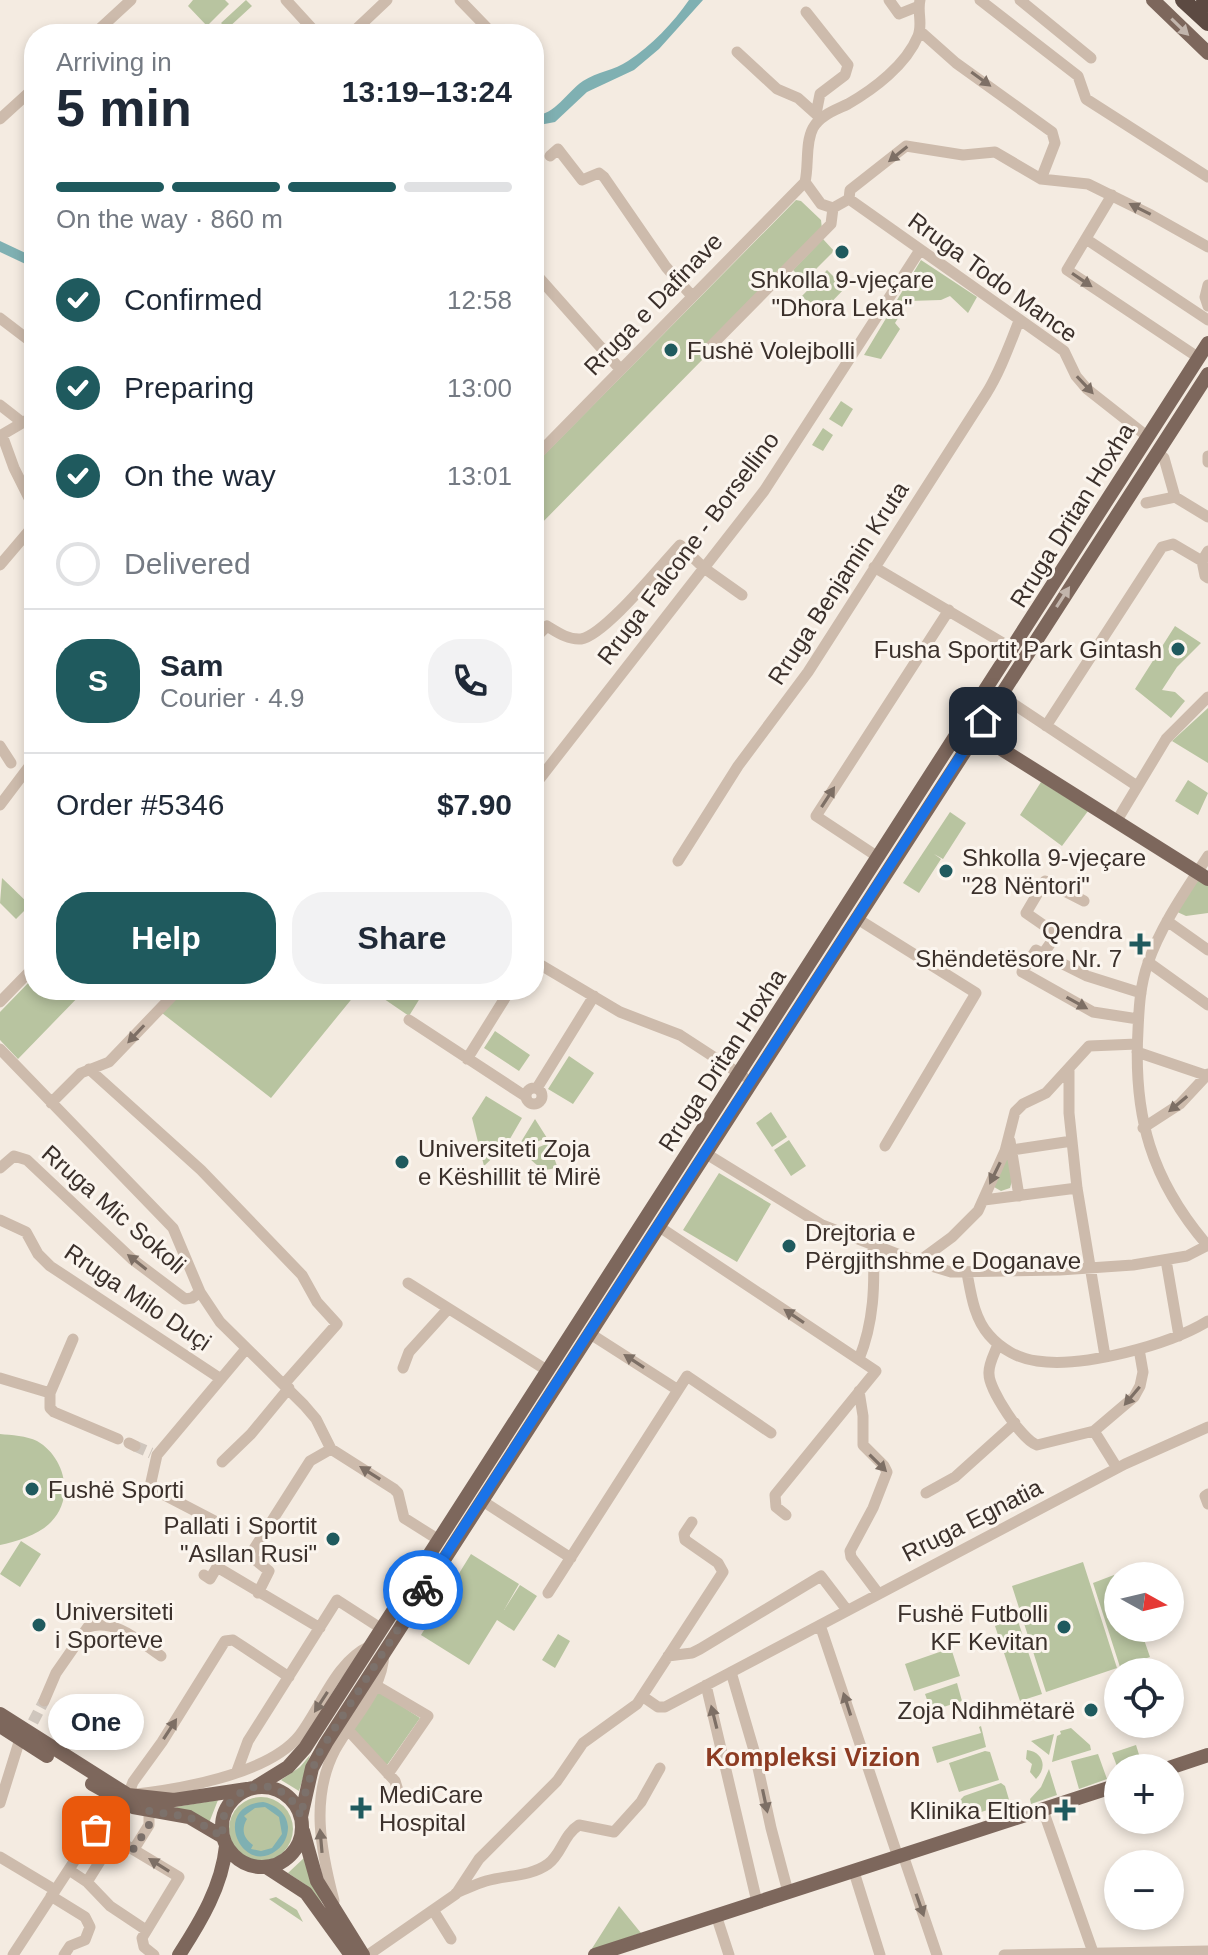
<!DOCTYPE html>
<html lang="en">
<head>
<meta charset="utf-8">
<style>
  body { margin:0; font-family:Arial,sans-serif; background:#f2f2f3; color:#1f2937; height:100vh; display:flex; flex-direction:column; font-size:30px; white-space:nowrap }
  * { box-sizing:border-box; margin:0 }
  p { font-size:26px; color:#747a83 }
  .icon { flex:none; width:44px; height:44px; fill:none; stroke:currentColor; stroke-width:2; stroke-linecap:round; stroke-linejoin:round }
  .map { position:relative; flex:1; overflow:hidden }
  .sheet { position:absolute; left:24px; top:24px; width:520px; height:976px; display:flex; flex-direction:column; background:#fff; border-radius:32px; box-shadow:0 4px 12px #0003 }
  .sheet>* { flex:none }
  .needle { width:52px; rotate:98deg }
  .fabs { position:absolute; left:1104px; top:1562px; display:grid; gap:16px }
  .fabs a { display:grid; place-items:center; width:80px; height:80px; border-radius:50%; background:#fff; box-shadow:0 4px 12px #0003; font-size:40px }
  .pin { position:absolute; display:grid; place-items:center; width:68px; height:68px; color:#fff; margin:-34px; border-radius:16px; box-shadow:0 4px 12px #0006 }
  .courier { position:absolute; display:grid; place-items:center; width:80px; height:80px; margin:-40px; border:6px solid #1a73e8; border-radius:50%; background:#fff; color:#222; box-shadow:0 2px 10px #0007 }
  .bubble { position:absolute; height:56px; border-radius:28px; background:#fff; box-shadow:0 4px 12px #0003; font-size:26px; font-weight:800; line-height:56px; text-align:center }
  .overview em { font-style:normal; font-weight:800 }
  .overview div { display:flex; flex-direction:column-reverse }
  .overview { display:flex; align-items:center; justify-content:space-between; height:136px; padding:0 32px }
  h1 { font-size:52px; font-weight:800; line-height:60px }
  .bar { display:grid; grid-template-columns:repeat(4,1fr); gap:12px 8px; align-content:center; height:96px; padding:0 32px }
  .bar i { height:10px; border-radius:6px; background:#e0e1e3 }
  .bar .on { background:#1f5a5e }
  .bar p { grid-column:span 4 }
  .line { display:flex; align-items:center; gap:20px; padding:0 32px; border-top:2px solid #e0e1e3 }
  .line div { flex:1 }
  .round { display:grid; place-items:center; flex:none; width:84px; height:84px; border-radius:32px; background:#f2f2f3 }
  ol { padding:0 32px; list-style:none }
  li { display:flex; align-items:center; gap:24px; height:88px }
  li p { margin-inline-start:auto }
  li .icon { padding:8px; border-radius:50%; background:#1f5a5e; color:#fff; stroke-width:4 }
  li:last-child { color:#747a83 }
  li i { width:44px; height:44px; border:4px solid #e0e1e3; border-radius:50% }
  .button { display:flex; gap:16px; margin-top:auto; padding:16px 32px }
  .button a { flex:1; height:92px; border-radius:32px; background:#1f5a5e; color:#fff; font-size:32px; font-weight:800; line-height:92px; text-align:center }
  .button a+a { background:#f2f2f3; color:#1f2937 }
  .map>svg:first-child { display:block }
  .green { fill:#b8c4a0 }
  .water { fill:#7fb0b2; fill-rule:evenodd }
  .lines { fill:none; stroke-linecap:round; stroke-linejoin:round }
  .minor-tunnel { stroke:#cfc6bd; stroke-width:11; stroke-dasharray:11 5.5; stroke-linecap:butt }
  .minor { stroke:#cdbbac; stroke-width:11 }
  .major { stroke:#7d675c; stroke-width:14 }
  .highway { stroke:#5c4a42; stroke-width:16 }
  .oneway { fill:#c2b5ac }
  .oneway2 { fill:#7d6f65 }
  .done { stroke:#7c716b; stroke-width:8; stroke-dasharray:0 14.4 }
  .route { stroke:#1a73e8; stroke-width:10 }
  .poi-dot { fill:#1f5a5e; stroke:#fbf5ee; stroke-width:3 }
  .labels { text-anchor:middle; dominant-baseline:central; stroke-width:6; stroke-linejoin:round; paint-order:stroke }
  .street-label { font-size:24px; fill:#3b302b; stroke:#fbf5ee }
  .poi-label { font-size:24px; fill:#3b302b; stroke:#fbf5ee; text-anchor:start }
  .neighbourhood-label { font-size:26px; font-weight:bold; fill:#8c3b22; stroke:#fbf5ee }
</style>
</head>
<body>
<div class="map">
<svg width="1208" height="1955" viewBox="0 0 1208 1955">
  <rect width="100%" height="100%" fill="#f4ebe1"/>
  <!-- green -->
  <path class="green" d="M193,0h32l4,4 -22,22 -19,-20z
    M246,0l6,6 -25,23 -6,-6z
    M796,200l5,1 20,19 1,9 -121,123 4,5 -171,174v-66z
    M823,239l11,12 -30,30 -11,-11z
    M921,260l56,37 -9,16 -18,-17 -9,4 -32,1 -14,22 5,6 -19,30 -17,-4z
    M827,270l18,18 -25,26 -18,-18z
    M841,401l12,8 -11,18 -13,-8z
    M823,428l10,7 -10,16 -11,-6z
    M1175,626l26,17 -24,24 -15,23 13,2 10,9 -14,17 -36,-29z
    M1208,708v55l-36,-22z
    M1188,780l20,13 -10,22 -23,-14z
    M1041,782l47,29 -26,35 -42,-31z
    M950,812l16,11 -23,36 -9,-5 7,5 -22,34 -16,-10z
    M2,878l28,27 -14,14 -16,-16z
    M1194,878l14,1v34l-22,3 -13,-6z
    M34,977v13h51l-67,69 -18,-19v-28z
    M185,990h174l-88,108 -109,-85z
    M371,990h54l-16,26z
    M495,1031l35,24 -11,16 -35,-23z
    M569,1056l25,17 -21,31 -25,-15z
    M486,1096l36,22 -15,26 -23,22 -12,-48z
    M771,1112l16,25 -15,10 -16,-24z
    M535,1119l12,19 -11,4 -11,16 -9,-8z
    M789,1140l17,26 -15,10 -17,-26z
    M549,1143l8,23c-11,8 -18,1 -27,-7l9,-12z
    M1006,1159h4l2,22 -2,7 -9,3 -7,-4z
    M719,1173l52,31 -34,58 -54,-32z
    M0,1434c11,1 27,2 37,7 28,16 38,57 14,81 -11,12 -35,20 -51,23z
    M21,1541l20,13 -21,33 -20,-13z
    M471,1554l48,30 -15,26 16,-25 17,11 -23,35 -17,-11 -28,45 -48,-30z
    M1083,1562l34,106 -71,24 -34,-106z
    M1114,1575l4,11v42h22l10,29 -30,10 -27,-84z
    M1017,1618l25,76 -22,7 -25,-75z
    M558,1634l12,7 -15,27 -13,-8z
    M951,1648l9,28 -46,15 -9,-27z
    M957,1683l5,18 -31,10 -6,-17z
    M377,1690l43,28 -35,50 -33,-38z
    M981,1726l5,21 -49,16 -5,-16 49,-14 -2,-6z
    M1071,1728l19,17 1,5 -39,12 5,-26 4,-2 -1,-3z
    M1054,1734l-5,21 -18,-14z
    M1136,1745l5,16 -23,8 -6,-16z
    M1027,1750c16,2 21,17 9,29l-6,-7 2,-8 -6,-5z
    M985,1751l5,1 9,28 -40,12 -10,-29z
    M1098,1754l9,25 -28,10 -8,-28z
    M310,1755l-11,36 -18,-11 19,-13z
    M1049,1769l8,26 -26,9 -1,-5 11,-12z
    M1001,1783l4,3 5,17 -61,19 -1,-9 13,-4 -2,-8 5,-5z
    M229 1829a32 32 0 1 1 64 0a32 32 0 1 1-64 0Z
    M218,1800l-9,23 -34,-16z
    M305,1857l6,21 12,28 -17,-21 -18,-12z
    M276,1897l21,13 6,12 -34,-23z
    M619,1906l22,27 -50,17z"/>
  <!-- water -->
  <path class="water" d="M689,0h14l-44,49 -25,21 -47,22 -32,30 -21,4v-10c22,-2 32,-23 49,-35 14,-9 32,-11 45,-20 23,-15 46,-39 61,-61z
    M0,241l34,16v11l-34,-16z
    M263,1802c13,3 24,11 25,25 0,9 -4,18 -11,23 -35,28 -67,-44 -14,-48zM265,1807l14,10 3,17 -10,14 -11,3 -10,-2 2,-4c-10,-7 -12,-16 -6,-26l-3,-3 11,-8z"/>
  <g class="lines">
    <!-- minor-tunnel -->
    <path class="minor-tunnel" d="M135,1446l16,7
      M33,1722l11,-21"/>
    <!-- minor -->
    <path class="minor" d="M286,0l31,34
      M460,0l33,34
      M889,0l10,14 20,-8
      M980,0l98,76 8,23 122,78
      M1020,0l71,58
      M806,12l42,53 -3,10 -25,19 -4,20
      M920,31l36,32 96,69 3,11 -14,36
      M94,34l37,-34
      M351,34l36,-34
      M737,52l40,37 21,9 19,17
      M0,119l34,-31
      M550,156l8,-7 24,31 17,-7 5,4 62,90 26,29
      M805,182c4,-17 0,-39 8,-54 7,-13 23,-18 35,-24 26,-15 58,-39 70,-68 5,-12 -1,-24 2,-36
      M805,182l16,22 12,4
      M1112,195l-45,75 132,88
      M849,199l215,152 12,25 11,13 61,48
      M833,208l16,-9 1,-9 56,-44 57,9 32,-3 46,27 47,5 63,31 57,32
      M1086,239l122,81
      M534,272l86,97
      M1208,285l-3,12 3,9
      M0,318l30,23 4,-5
      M707,350l124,-126 2,-16
      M0,405l23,18
      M2,435l12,33 20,40
      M0,436l34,-20
      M1157,452l7,6 11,39
      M1208,456v6
      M534,458l271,-276
      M1175,497l33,20
      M1146,503l29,-6
      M1208,551l-6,10 3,15 3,2
      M0,565l34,-40
      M874,567l139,82
      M534,639l13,-13c10,6 21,14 34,13 24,-4 80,-74 99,-94l24,23 38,27
      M1000,695l137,91
      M1046,726l116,-179 11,-3 29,17
      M0,746l11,17
      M534,786l230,-295 156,-241
      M0,805l34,-45
      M1116,822l50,-83 42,-42
      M1208,856c-22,34 -47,69 -60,107 -8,22 -9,45 -10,67 -5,86 13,150 70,216
      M878,857l-62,-41 133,-206
      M678,861l60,-95 70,-94 178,-278c14,-22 23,-48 33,-73
      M1084,901l-39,-20 -19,32 26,18v10l-9,13 -7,-4 -14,22 71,40 45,7
      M856,918l120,75 -91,153
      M1167,921l41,29
      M1043,954l44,22 54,17
      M534,961l86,51 60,23 63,41
      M1148,962l60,43
      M0,1002l34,-35
      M409,1020l116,76
      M0,1049l173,179 27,64 20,30 84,83 12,14 15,30 63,40 4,4 6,25 35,22
      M1137,1052l71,24
      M467,1059l43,-69
      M89,1069l112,101 101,105 15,27 20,22 -53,60
      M1069,1071v42l8,75 28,168
      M526 1096a8 8 0 1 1 16 0a8 8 0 1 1-16 0Z
      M537,1088l57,-92
      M51,1103l30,-30 28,-11 69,-72
      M1143,1128l37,-24 28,-30
      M1010,1141l9,55
      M1012,1150l60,-9
      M705,1153l117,72 96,37 33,10 109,-2 73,-5 54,-9 21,-11
      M0,1168l14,-12 13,4 105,99 53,40 7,-1 8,-6
      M984,1200l93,-12
      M0,1220l26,12 12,22 12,12 171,113
      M658,1226l218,145 -101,124 1,12 10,8
      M1166,1260l13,76
      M918,1262l34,-25 26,-26 27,-60 10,-39 8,-8 23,-11 43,-47 48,-2
      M967,1273c4,21 7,45 22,62 12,14 30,24 48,26 46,7 132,-16 171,-40
      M408,1283l140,88
      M589,1333l89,57
      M73,1339l-23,54v15l4,4 64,27
      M998,1344c-3,9 -10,20 -9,30 0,16 33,66 48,71l57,-14 40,-34 6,-11 3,-14 -4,-23
      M859,1359c15,-37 16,-74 14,-114
      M403,1368l6,-16 39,-43
      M0,1378l50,15
      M859,1391l4,25v29l21,21 3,6 -14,36 -23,43 1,6 27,36
      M1094,1431l23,37
      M129,1443l6,3
      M222,1462l29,-28 38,-46
      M926,1493l29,-16 60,-54
      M1208,1494l-3,2 3,8
      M481,1500l90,58
      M224,1526l-69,-36 -4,-8 6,-27 89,-106
      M204,1575l6,4 7,-12 103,61
      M258,1593l11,-22 -16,-13 1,-9 56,-88 21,-12
      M548,1593l139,-217 84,57
      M820,1625l78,232
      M668,1656l24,-3 8,-4 121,-73 26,34
      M731,1672l24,82 16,74 17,64
      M289,1677l-56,-37 -8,1 -63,101 -29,40 -5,13c48,-5 139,-20 171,-59 23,-30 36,-74 71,-90
      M706,1685l51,217
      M377,1686l51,30 -40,58
      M642,1696l16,11h7l460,-243 83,-37
      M44,1701l12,-28 32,-46c27,-9 52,15 73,29
      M348,1730l47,51 5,16
      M237,1771l11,-30 89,-141 45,29
      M0,1803l20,-64
      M1043,1810l51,145
      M134,1849l15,-24v-14
      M903,1855l34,100
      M0,1857l55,33
      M69,1870l18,12 23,24 36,24
      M854,1872l26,83
      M87,1882l28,-45
      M456,1893c10,-4 20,-9 30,-12 20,-6 44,-4 62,-17 14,-10 15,-29 31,-39l35,7 27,-30 19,-34
      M51,1896l34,21 5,10 -5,13 -15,6 -6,9
      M334,1901c-13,-50 -24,-103 1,-151 18,-33 48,-59 49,-98
      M433,1910l18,29
      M716,1915l13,40
      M13,1955l79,-121 7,-5 80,48 -37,61 2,9 10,8
      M368,1955l88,-61 23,-35 78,-78 26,-38 54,-39 86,-132 -5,-9 -33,-23 -1,-6 8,-12
      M1004,1955l204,-4"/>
    <!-- major -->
    <path class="major" d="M1153,0l55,53
      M968,728l240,151
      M0,1714l128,81 46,5 73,-11
      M0,1726l47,30
      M1169,1768l39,-13
      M92,1784l41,23 56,10 34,20
      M257,1786l31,-19 17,-19 903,-1405
      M222 1827a40 40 0 1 1 80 0a40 40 0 1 1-80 0Z
      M301,1817l11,-49 14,-25 882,-1369
      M303,1831l14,50 46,74
      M266,1867l40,26 45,62
      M179,1955c22,-34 43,-69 47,-109
      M595,1955l523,-170"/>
    <!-- highway -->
    <path class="highway" d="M1183,0l25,23
      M1204,0l4,4"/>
  </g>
  <!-- one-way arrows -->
  <defs><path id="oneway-solid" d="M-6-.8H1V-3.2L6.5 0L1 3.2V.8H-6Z" transform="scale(2)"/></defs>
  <g class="oneway">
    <use href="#oneway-solid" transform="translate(1180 27) rotate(44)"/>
    <use href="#oneway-solid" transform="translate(1063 597) rotate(-57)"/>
  </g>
  <g class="oneway2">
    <use href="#oneway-solid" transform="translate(981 79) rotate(36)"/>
    <use href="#oneway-solid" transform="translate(898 154) rotate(141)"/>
    <use href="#oneway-solid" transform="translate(1140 209) rotate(-153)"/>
    <use href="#oneway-solid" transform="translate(1082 280) rotate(34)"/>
    <use href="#oneway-solid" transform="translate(1085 385) rotate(47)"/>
    <use href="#oneway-solid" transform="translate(828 797) rotate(-57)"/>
    <use href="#oneway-solid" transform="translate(1077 1003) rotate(29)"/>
    <use href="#oneway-solid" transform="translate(136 1034) rotate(133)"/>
    <use href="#oneway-solid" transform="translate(1178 1104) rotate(140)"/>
    <use href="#oneway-solid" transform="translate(995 1173) rotate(116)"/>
    <use href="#oneway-solid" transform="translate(137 1262) rotate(-142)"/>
    <use href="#oneway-solid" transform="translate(794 1316) rotate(-146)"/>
    <use href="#oneway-solid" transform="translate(634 1361) rotate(-147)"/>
    <use href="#oneway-solid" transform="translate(1132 1396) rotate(130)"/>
    <use href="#oneway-solid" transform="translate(878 1463) rotate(45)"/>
    <use href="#oneway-solid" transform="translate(370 1473) rotate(-148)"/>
    <use href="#oneway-solid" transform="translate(321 1702) rotate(123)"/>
    <use href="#oneway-solid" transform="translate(847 1704) rotate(-108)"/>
    <use href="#oneway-solid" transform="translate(714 1717) rotate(-104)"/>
    <use href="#oneway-solid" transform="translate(170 1729) rotate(-57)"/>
    <use href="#oneway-solid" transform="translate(765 1801) rotate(78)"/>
    <use href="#oneway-solid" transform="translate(321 1841) rotate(-95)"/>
    <use href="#oneway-solid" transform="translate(159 1865) rotate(-148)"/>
    <use href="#oneway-solid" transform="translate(920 1905) rotate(71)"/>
  </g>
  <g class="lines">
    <!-- done -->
    <path class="done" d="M96,1830l6,-1 32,20 15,-24v-14l40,6 34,20c-8,-54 60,-71 78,-20l4,-23 12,-38 106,-166"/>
    <!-- route -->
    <path class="route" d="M423,1590l560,-869"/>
  </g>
  <!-- markers -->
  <g class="poi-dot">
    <circle cx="842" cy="252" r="8"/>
    <circle cx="671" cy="350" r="8"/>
    <circle cx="1178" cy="649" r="8"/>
    <circle cx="946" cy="871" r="8"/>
    <path d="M1136 932h8v8h8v8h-8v8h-8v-8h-8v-8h8z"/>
    <circle cx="402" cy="1162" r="8"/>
    <circle cx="789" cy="1246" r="8"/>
    <circle cx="32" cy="1489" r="8"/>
    <circle cx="333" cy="1539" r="8"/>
    <circle cx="39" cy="1625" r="8"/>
    <circle cx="1064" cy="1627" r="8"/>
    <circle cx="1091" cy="1710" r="8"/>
    <path d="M357 1796h8v8h8v8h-8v8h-8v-8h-8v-8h8z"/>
    <path d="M1061 1798h8v8h8v8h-8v8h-8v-8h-8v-8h8z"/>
  </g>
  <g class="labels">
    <!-- street labels -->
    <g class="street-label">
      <text transform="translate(993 277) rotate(36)">Rruga Todo Mance</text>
      <text transform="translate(653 304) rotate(-46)">Rruga e Dafinave</text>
      <text transform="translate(1072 515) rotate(-58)">Rruga Dritan Hoxha</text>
      <text transform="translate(688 548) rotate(-53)">Rruga Falcone - Borsellino</text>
      <text transform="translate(838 583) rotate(-57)">Rruga Benjamin Kruta</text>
      <text transform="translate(722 1060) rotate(-57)">Rruga Dritan Hoxha</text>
      <text transform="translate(114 1209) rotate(41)">Rruga Mic Sokoli</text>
      <text transform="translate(138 1297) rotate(34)">Rruga Milo Duçi</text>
      <text transform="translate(972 1520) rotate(-27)">Rruga Egnatia</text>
    </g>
    <!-- poi labels -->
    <g class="poi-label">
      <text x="842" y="279" text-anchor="middle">Shkolla 9-vjeçare<tspan x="842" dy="28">"Dhora Leka"</tspan></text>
      <text x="687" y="350">Fushë Volejbolli</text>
      <text x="1162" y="649" text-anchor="end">Fusha Sportit Park Gintash</text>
      <text x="962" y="857">Shkolla 9-vjeçare<tspan x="962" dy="28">"28 Nëntori"</tspan></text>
      <text x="1122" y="930" text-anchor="end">Qendra<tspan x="1122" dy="28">Shëndetësore Nr. 7</tspan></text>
      <text x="418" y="1148">Universiteti Zoja<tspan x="418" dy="28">e Këshillit të Mirë</tspan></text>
      <text x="805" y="1232">Drejtoria e<tspan x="805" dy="28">Përgjithshme e Doganave</tspan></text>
      <text x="48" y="1489">Fushë Sporti</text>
      <text x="317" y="1525" text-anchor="end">Pallati i Sportit<tspan x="317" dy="28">"Asllan Rusi"</tspan></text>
      <text x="55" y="1611">Universiteti<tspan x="55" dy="28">i Sporteve</tspan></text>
      <text x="1048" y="1613" text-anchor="end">Fushë Futbolli<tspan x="1048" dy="28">KF Kevitan</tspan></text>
      <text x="1075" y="1710" text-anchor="end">Zoja Ndihmëtarë</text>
      <text x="379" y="1794">MediCare<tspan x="379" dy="28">Hospital</tspan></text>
      <text x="1047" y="1810" text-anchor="end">Klinika Eltion</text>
    </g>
    <!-- neighbourhood labels -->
    <g class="neighbourhood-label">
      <text x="813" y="1757">Kompleksi Vizion</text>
    </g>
  </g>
</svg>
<div class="fabs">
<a><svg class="needle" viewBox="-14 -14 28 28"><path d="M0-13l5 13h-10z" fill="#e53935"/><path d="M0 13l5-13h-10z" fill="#747a83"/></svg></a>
<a><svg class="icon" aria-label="locate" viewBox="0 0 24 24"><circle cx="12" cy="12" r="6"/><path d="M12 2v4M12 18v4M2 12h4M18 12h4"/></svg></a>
<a>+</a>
<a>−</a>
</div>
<div class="pin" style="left:96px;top:1830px;background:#ea580c"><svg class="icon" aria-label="bag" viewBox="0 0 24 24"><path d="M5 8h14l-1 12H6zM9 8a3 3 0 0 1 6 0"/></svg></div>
<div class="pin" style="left:983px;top:721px;background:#1f2937"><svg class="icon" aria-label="home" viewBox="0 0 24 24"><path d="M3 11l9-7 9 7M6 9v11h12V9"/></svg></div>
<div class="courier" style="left:423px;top:1590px"><svg class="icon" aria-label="bike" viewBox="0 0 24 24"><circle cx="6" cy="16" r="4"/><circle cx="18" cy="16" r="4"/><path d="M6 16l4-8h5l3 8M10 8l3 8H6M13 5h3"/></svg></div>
<div class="bubble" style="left:48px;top:1694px;width:96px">One</div>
<section class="sheet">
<div class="overview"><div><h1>5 min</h1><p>Arriving in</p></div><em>13:19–13:24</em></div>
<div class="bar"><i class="on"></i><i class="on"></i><i class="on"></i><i></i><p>On the way · 860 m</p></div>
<ol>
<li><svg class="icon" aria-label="check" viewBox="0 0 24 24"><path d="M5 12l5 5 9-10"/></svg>Confirmed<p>12:58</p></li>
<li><svg class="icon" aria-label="check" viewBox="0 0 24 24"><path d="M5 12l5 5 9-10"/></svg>Preparing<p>13:00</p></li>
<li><svg class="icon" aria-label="check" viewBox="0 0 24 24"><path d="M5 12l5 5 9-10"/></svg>On the way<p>13:01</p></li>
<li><i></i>Delivered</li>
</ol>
<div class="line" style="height:144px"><b class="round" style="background:#1f5a5e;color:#fff">S</b><div><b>Sam</b><p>Courier · 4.9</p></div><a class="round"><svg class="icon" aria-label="phone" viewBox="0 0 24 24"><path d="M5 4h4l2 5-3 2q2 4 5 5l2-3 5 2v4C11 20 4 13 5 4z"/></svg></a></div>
<div class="line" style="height:104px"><div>Order #5346</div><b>$7.90</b></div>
<div class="button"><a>Help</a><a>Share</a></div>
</section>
</div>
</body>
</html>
